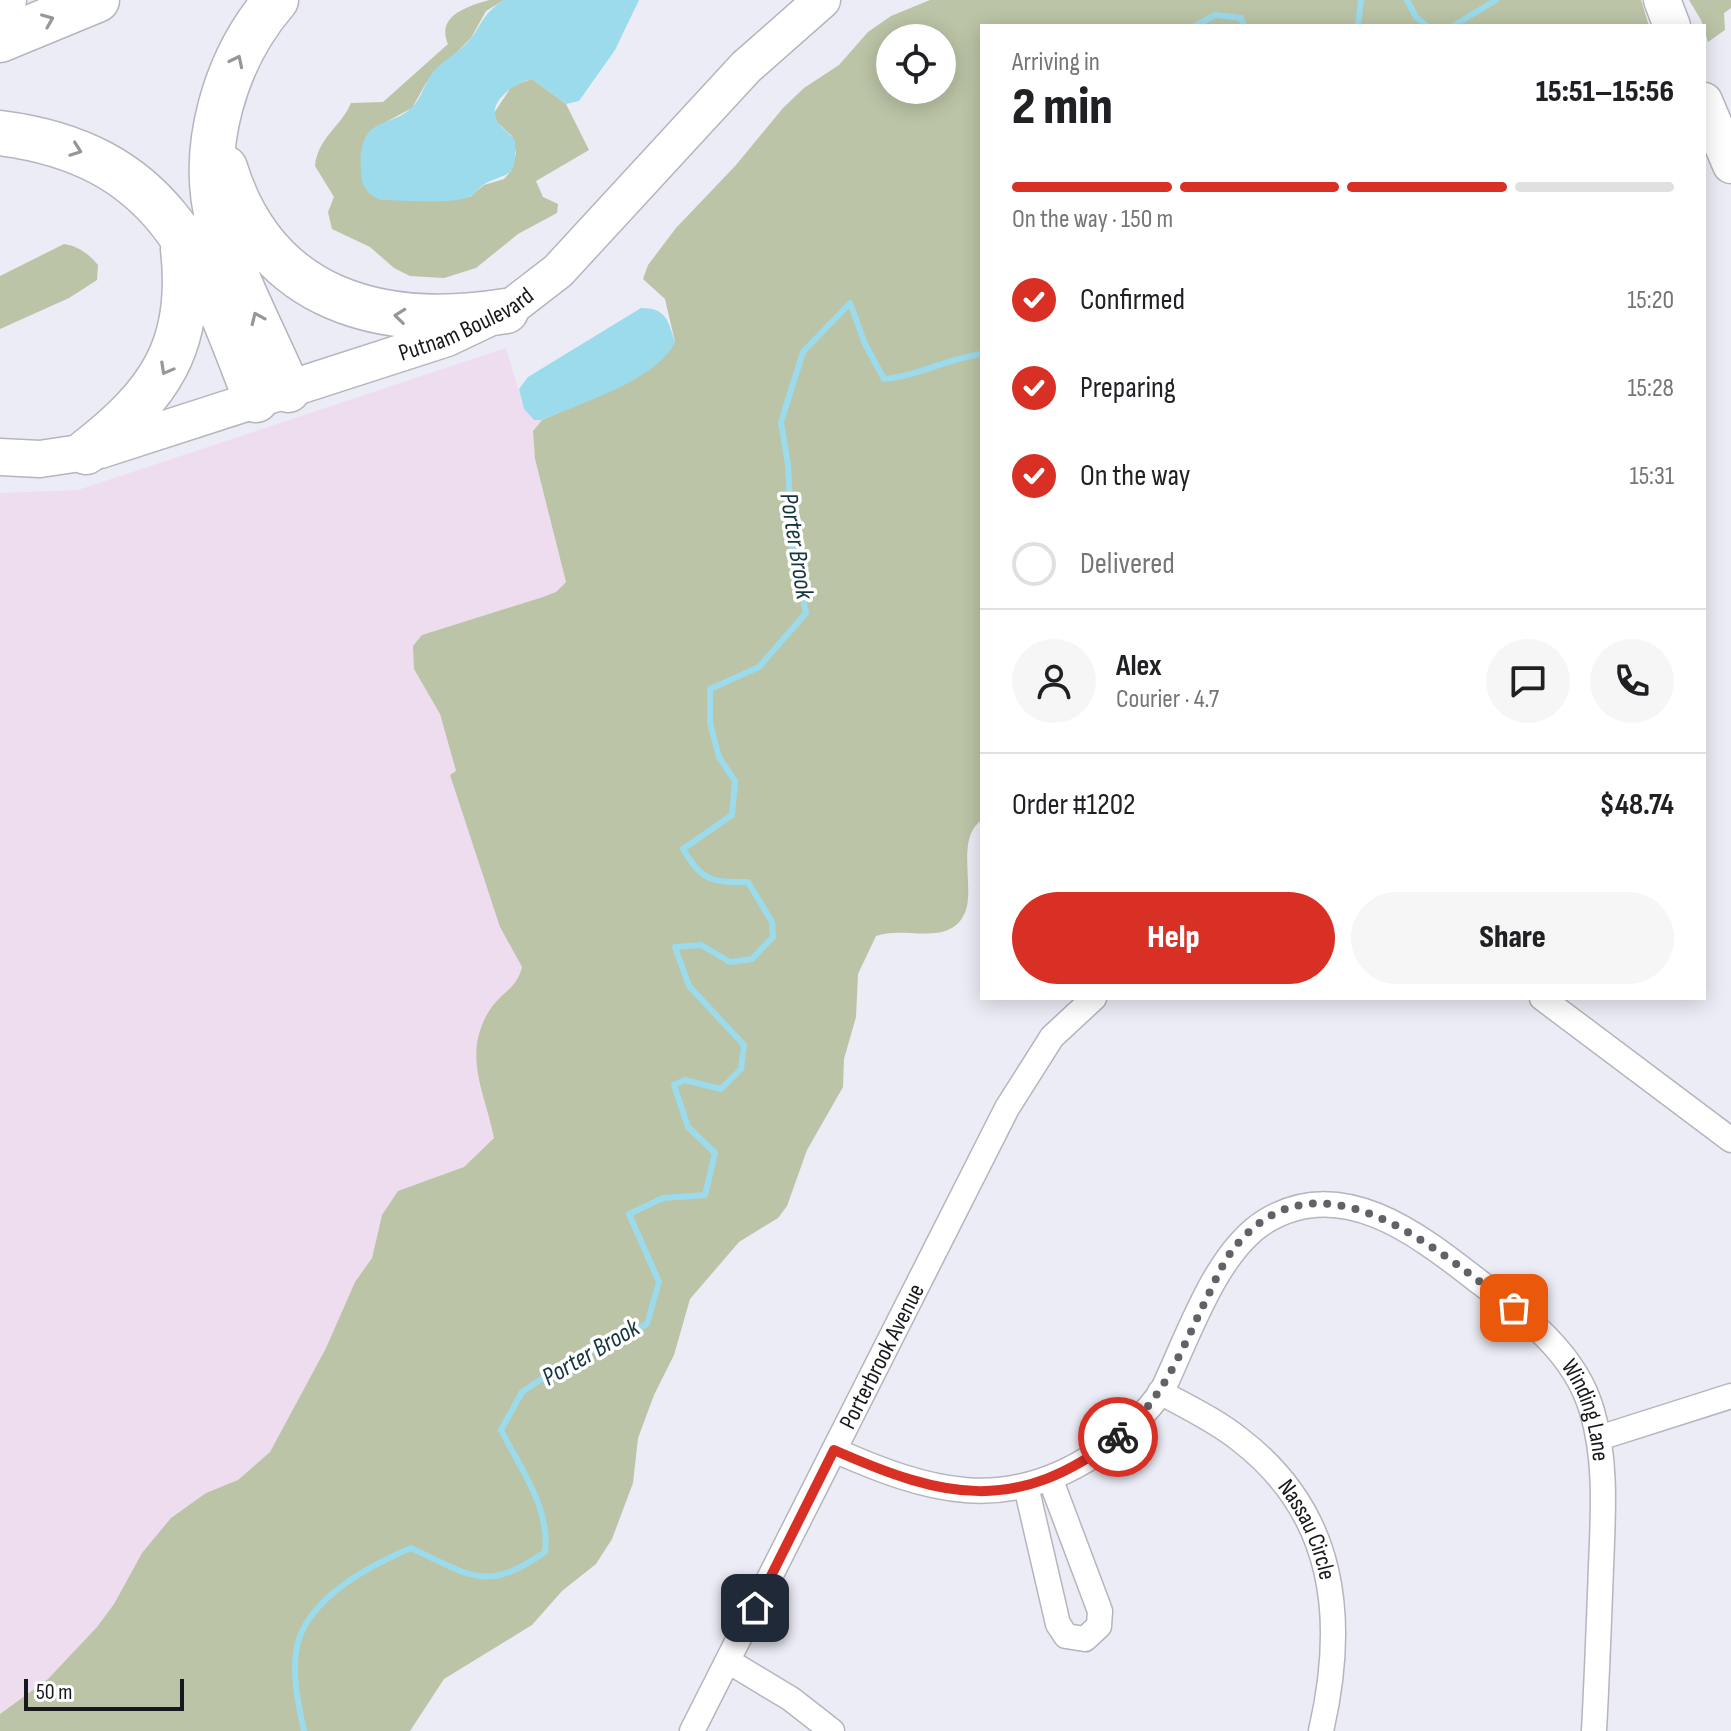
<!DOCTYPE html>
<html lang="en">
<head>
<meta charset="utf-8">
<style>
  body { margin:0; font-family:"Sofia Sans Condensed",sans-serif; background:#f6f6f6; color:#202124; height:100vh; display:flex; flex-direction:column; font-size:30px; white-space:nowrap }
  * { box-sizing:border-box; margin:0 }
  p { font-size:26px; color:#757577 }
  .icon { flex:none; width:44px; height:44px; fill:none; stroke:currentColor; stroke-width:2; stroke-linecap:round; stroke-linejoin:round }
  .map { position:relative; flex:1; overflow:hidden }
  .panel { position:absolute; left:980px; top:24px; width:726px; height:976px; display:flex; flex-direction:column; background:#fff; border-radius:0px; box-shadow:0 4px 20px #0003 }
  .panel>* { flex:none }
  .buttons { position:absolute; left:876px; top:24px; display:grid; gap:16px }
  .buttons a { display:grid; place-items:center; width:80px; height:80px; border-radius:50%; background:#fff; box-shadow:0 4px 20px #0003; font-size:40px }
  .scale { position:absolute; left:24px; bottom:20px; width:160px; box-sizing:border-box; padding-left:8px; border:4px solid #17181b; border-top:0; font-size:22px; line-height:28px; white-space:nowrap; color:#17181b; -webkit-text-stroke:6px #fff; paint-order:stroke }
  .pin { position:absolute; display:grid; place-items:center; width:68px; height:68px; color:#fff; margin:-34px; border-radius:16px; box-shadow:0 4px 12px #0006 }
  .courier { position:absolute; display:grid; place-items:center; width:80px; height:80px; margin:-40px; border:6px solid #d93025; border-radius:50%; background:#fff; color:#222; box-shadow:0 2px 10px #0007 }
  .headline em { font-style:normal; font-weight:800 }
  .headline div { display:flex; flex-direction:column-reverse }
  .headline { display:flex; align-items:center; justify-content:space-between; height:136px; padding:0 32px }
  h1 { font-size:52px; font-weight:800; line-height:60px }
  .bar { display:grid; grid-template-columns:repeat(4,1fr); gap:12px 8px; align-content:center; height:96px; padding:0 32px }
  .bar i { height:10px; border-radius:6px; background:#e0e0e0 }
  .bar .current { background:#d93025 }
  .bar p { grid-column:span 4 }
  .line { display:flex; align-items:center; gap:20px; padding:0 32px; border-top:2px solid #e0e0e0 }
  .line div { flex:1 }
  .round { display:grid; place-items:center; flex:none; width:84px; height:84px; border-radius:42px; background:#f6f6f6 }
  ol { padding:0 32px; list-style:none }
  li { display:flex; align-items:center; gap:24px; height:88px }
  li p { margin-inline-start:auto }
  li .icon { padding:8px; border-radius:50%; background:#d93025; color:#fff; stroke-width:4 }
  li:last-child { color:#757577 }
  li i { width:44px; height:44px; border:4px solid #e0e0e0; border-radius:50% }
  .button { display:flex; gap:16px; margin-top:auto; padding:16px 32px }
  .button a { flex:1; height:92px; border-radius:48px; background:#d93025; color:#fff; font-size:32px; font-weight:800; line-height:92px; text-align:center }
  .button a+a { background:#f6f6f6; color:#202124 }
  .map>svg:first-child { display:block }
  .commercial { fill:#edddef }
  .green { fill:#bbc4a6; fill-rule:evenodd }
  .water { fill:#9bdbec }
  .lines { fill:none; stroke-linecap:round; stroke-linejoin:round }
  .stream { stroke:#9bdbec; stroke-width:6 }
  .street-casing { stroke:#b4b5bd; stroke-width:27 }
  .secondary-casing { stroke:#b4b5bd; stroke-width:39 }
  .highway-casing { stroke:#b4b5bd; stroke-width:47 }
  .street { stroke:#fff; stroke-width:24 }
  .secondary { stroke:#fff; stroke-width:36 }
  .highway { stroke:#fff; stroke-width:44 }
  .oneway { stroke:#979798 }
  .done { stroke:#616267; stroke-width:8; stroke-dasharray:0 14.4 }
  .route { stroke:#d93025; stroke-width:10 }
  .labels { text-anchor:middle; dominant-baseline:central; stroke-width:7; stroke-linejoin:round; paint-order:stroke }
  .street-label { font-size:24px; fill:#17181b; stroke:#fff }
  .water-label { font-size:26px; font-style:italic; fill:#15353d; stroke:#fff }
</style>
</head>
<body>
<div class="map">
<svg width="1731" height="1731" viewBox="0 0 1731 1731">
  <rect width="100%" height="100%" fill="#ebecf5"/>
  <!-- commercial -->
  <path class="commercial" d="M506,348l18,61 10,11h8l-9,11 2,28 31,123 -10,10 -13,5 -121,38 -8,34 26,45 60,213 22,40 -3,14 -30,30 -1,97 6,30 -30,29 -66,25 -16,23 -10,43 -17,24 -29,66 -56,104 -32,28 -32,13 -64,60 -28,51 -17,23 -49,52 -48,35v-1221l78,-3z"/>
  <!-- green -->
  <path class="green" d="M489,0h15l-18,11 -15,27 -45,45 -14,25 -41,22 -9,18 -1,18 109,31 14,-12 20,-6 7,-8 5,-18 -4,-17 -15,-14 -3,-9 18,-27 20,-7 34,25 23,46 -53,31 7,16 15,7 -1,9 -39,21 -42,34 -32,10 -34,-2 -16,-8 -24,-21 -38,-18 -4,-17 6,-15 -19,-31c3,-29 26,-39 36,-63l32,-1 65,-58c-12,-28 18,-37 41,-44z
    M930,0h711l8,26h-667v794c-26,17 -8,65 -16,90 -14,39 -61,15 -90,26l-18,38 -2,43 -12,42 -1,28 -36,63 -20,56 -9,12 -39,24 -49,57 -16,56 -20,40 -16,43 -5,45 -21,56 -16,25 -34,27 -30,34 -88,54 -34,52h-410v-17l48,-35 49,-52 17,-23 28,-51 29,-35 35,-25 32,-13 32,-28 56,-104 29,-66 17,-24 10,-43 16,-24 66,-24 30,-29c-9,-46 -32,-82 -5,-127 11,-18 28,-22 33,-44l-22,-40 -50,-152 6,-4 -16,-57 -26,-45 -1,-23 9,-11 121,-38 13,-5 10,-10 -31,-123 -2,-28 9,-11 79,-34 54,-44 -10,-43 -22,-20 5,-14 28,-37 60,-63 47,-57 21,-20 35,-23 29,-33 23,-16zM890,38h52v52h-52z
    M1689,0h42v8l-7,5 1,17 -17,12 -7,-22z
    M64,244c14,2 25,10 34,21l-1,15 -28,18 -69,31v-53z"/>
  <!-- water -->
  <path class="water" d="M504,0h135l-24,50 -36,51 -13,3 -34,-25c-15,3 -46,22 -35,42 4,7 13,12 18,20 2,41 -7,29 -32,44 -5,4 -7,9 -14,12 -20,8 -65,3 -88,3 -13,-5 -19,-12 -20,-27 -4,-63 31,-41 54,-69 8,-10 10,-22 18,-32 9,-11 23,-18 33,-28 15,-15 14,-29 38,-44z
    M641,308c25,0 27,12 34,34 -16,37 -96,62 -133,78h-8l-10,-11 -5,-20 9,-12z"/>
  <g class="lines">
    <!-- stream -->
    <path class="stream" d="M1407,0l9,17 11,9
      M1195,26l20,-11 26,3 3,8
      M1358,26l3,-26
      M1453,26l43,-26
      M304,1731c-6,-27 -14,-65 -5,-92 15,-44 72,-74 112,-91 60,28 75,45 134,4 6,-43 -26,-86 -44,-122l21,-38 36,-24 89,-44 12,-42 -30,-68 34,-16 42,-3 10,-42 -27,-26 -14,-42 11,-5 36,9 20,-20 3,-24 -55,-59 -14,-39 26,-2 29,17 22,-3 21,-22 -1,-15 -24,-40c-37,0 -45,0 -65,-33l49,-34 3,-34 -16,-24 -9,-34v-34l49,-22 47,-54 -14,-68 -4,-80 -7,-43 22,-70 47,-49 15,41 19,35c35,-3 64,-21 98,-25"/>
    <!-- street casing -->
    <g class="street-casing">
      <g id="street">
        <path d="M1542,998l189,142"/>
        <path id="s1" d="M1160,1392c27,15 55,28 79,47 97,74 108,179 82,292"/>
        <path d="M1599,1438l132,-42"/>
        <path id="s2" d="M834,1450c93,41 171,65 263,3 25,-17 49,-38 66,-64 25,-52 53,-138 103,-168 77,-47 154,15 212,60 47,35 97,71 114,130 15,51 11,103 9,156 -2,55 -4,109 -7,164"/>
        <path d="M1026,1486l32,138 8,12 19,3 14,-13 1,-15 -50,-133"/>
        <path d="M728,1661l63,38 41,32"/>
        <path id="s3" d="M692,1731l315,-623 45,-71 42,-39"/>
      </g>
    </g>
    <!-- secondary casing -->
    <g class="secondary-casing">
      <g id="secondary">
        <path d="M1662,0l10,26"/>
        <path d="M1704,101l27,64"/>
        <path id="s4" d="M0,457l40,2 60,-9 347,-112 63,-30 48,-37 188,-204 76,-67"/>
      </g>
    </g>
    <!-- highway casing -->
    <g class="highway-casing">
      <path id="highway" d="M276,0c-51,59 -78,149 -57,225 16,57 46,110 69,165
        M0,2l4,-2
        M0,40l97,-40
        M0,133c166,21 203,126 256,267
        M225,168c41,133 156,163 281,143
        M86,452c74,-57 108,-107 97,-203"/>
    </g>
    <!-- street -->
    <use href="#street" class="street"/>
    <!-- secondary -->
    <use href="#secondary" class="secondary"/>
    <!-- highway -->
    <use href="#highway" class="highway"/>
  </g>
  <!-- one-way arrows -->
  <defs><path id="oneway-chevron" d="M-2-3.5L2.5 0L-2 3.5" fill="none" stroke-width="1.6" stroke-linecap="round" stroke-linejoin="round" transform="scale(2)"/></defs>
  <g class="oneway">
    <use href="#oneway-chevron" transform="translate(48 20) rotate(-22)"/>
    <use href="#oneway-chevron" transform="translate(237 61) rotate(-64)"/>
    <use href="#oneway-chevron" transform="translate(76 150) rotate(20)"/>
    <use href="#oneway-chevron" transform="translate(400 316) rotate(-174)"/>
    <use href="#oneway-chevron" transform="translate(257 318) rotate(-114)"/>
    <use href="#oneway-chevron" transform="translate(166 369) rotate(119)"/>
  </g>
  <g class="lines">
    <!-- done -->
    <path class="done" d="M1118,1437c43,-35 62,-83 85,-131 9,-18 17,-38 28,-54 85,-113 207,-1 283,56"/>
    <!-- route -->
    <path class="route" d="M755,1608l79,-158c111,49 182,65 284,-13"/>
  </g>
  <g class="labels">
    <!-- street labels -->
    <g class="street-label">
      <text stroke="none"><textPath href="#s4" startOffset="488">Putnam Boulevard</textPath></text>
      <text stroke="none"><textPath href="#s3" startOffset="420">Porterbrook Avenue</textPath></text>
      <text stroke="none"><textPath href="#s2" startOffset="980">Winding Lane</textPath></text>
      <text stroke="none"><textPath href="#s1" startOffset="208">Nassau Circle</textPath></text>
    </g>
    <!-- water labels -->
    <g class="water-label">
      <text transform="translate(796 546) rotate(81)">Porter Brook</text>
      <text transform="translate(591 1353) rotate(-30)">Porter Brook</text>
    </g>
  </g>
</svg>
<div class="buttons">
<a><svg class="icon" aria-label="locate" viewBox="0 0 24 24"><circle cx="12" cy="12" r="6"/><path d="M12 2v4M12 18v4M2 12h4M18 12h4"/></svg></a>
</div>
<div class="scale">50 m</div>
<div class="pin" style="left:1514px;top:1308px;background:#ea580c"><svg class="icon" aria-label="bag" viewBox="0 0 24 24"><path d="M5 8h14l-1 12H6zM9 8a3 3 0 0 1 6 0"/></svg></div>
<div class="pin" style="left:755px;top:1608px;background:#1f2937"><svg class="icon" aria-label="home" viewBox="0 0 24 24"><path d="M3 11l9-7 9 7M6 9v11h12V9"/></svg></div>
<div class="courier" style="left:1118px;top:1437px"><svg class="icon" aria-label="bike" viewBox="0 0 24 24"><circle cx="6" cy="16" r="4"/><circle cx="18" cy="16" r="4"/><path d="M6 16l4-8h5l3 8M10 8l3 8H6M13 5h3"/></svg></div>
<section class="panel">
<div class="headline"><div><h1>2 min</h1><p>Arriving in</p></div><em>15:51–15:56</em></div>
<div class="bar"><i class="current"></i><i class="current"></i><i class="current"></i><i></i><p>On the way · 150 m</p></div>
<ol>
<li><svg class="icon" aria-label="check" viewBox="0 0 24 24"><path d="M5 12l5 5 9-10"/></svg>Confirmed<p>15:20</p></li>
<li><svg class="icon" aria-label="check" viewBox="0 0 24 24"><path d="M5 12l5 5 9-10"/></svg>Preparing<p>15:28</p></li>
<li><svg class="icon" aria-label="check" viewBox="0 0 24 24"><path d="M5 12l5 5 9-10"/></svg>On the way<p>15:31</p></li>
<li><i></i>Delivered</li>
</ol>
<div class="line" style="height:144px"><a class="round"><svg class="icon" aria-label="person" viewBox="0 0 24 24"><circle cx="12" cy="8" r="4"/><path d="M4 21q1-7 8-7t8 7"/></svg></a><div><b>Alex</b><p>Courier · 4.7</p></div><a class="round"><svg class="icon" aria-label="chat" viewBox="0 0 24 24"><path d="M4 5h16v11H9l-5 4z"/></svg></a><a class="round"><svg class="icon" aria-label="phone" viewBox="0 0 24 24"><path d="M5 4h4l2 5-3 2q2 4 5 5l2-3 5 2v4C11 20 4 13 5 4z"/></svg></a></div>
<div class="line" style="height:104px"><div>Order #1202</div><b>$48.74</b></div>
<div class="button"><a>Help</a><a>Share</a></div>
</section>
</div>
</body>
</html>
